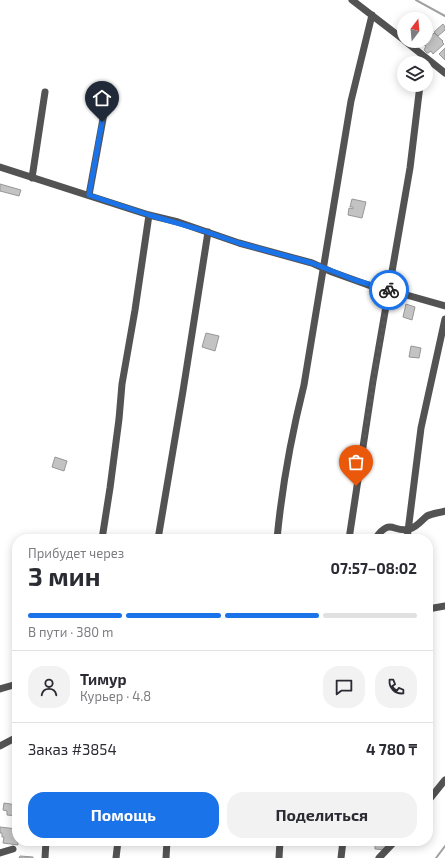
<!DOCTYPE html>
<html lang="ru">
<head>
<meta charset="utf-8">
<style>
  body { margin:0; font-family:"Exo 2",sans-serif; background:#f2f2f3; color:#2b2b33; height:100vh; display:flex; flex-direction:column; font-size:15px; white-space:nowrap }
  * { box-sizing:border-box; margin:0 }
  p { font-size:13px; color:#7c7c81 }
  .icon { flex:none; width:22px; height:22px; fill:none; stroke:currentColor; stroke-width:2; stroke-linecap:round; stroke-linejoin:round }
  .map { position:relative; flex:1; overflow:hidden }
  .drawer { position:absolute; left:12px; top:534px; width:421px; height:312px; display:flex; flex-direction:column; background:#fff; border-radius:16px; box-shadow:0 2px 10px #0003 }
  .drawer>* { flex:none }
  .needle { width:26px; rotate:16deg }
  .buttons { position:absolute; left:397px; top:12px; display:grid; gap:8px }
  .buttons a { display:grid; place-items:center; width:36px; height:36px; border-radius:50%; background:#fff; box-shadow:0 2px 10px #0003; font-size:20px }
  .pin { position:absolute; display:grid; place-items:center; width:34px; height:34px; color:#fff; margin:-41px -17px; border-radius:50% 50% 50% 0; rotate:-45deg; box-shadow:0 0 4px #0007 }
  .pin .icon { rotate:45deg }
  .courier { position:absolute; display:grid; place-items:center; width:40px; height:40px; margin:-20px; border:3px solid #1a73e8; border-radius:50%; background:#fff; color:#222; box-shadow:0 1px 5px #0007 }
  .summary em { font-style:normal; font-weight:700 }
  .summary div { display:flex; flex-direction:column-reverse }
  .summary { display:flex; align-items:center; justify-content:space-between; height:68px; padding:0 16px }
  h1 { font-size:26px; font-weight:700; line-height:30px }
  .bar { display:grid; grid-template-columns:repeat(4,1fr); gap:6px 4px; align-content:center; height:48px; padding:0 16px }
  .bar i { height:5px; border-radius:3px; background:#e1e1e2 }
  .bar .current { background:#1a73e8 }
  .bar p { grid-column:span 4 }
  .line { display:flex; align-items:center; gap:10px; padding:0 16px; border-top:1px solid #e1e1e2 }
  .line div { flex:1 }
  .round { display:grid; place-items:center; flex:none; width:42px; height:42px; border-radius:16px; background:#f2f2f3 }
  .action { display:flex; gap:8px; margin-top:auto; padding:8px 16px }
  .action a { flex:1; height:46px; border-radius:16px; background:#1a73e8; color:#fff; font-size:16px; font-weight:700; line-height:46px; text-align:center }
  .action a+a { background:#f2f2f3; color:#2b2b33 }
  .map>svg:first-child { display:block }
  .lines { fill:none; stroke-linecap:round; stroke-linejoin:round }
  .stream { stroke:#a1a1a1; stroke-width:2 }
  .building { fill:#c3c3c3; stroke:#979797 }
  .street { stroke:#535353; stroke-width:7 }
  .done { stroke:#595959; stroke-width:4; stroke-dasharray:0 7.2 }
  .route { stroke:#1a73e8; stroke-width:5 }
</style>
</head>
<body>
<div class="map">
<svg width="445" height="858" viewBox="0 0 445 858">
  <rect width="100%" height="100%" fill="#fff"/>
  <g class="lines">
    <!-- stream -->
    <path class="stream" d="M416,0l29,16
      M436,858l9,-12"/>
  </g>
  <!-- building -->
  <path class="building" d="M443,24l2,3v3l-7,6 -4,-4z
    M426,25l5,5 -5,5z
    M434,33l9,8 -1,1 2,2 -11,10 -2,-3 -3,2h-1l-3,-3 2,-4 -2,-1v-3z
    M445,48v12l-6,-6z
    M0,184l21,6 -2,6 -19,-5z
    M352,199l14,3 -4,16 -14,-3 1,-7 4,1v-2h-3z
    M406,304l9,3 -3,13 -9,-3z
    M206,333l13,3 -4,15 -13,-4z
    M411,346l10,2 -2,10 -10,-1z
    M55,457l12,4 -3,10 -12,-4z
    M4,803l13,2v11l-10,-1v-4l-4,-1z
    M0,827l17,2 1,16 -15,-2 1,-6h-2v-4h-2z
    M375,841h11v9l-11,-1z
    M20,856l13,1v1h-14z"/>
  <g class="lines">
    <!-- street -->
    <path class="street" d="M352,0l52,40
      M405,41l40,32
      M0,167l149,48 29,7 61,21 73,20 20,9 39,14 18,4 56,16
      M32,178l13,-86
      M89,195l16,-87
      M102,539l8,-51 9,-69 3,-35 13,-74 14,-95
      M158,539l25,-148 25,-159
      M277,539c5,-53 14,-102 27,-154l47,-284 21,-86
      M349,539l24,-158 37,-213 10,-83
      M375,539c16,-23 18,-5 35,-10 7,-2 11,-8 17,-13 6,-3 12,-3 18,-5
      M407,539l14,-111 24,-109
      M428,609l17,-3
      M0,689l17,-5
      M0,746l17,-9
      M428,801l17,-21
      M0,853l13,-4
      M45,858l1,-17
      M116,858l2,-17
      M166,858l1,-17
      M279,858l1,-17
      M341,858l2,-17
      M379,858l16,-17"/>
  </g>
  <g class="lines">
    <!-- done -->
    <path class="done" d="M356,486l33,-196"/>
    <!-- route -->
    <path class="route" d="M102,122l-13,73 60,20 52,15 38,13 73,20 43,17 34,10"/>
  </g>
</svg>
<div class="buttons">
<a><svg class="needle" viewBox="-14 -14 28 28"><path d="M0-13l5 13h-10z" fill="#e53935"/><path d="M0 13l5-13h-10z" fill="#7c7c81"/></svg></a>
<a><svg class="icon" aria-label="layers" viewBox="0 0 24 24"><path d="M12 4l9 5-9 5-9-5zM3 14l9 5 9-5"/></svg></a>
</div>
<div class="pin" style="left:356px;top:486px;background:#ea580c"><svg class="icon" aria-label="bag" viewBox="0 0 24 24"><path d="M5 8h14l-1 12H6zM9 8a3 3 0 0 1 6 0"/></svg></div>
<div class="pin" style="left:102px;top:122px;background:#1f2937"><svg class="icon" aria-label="home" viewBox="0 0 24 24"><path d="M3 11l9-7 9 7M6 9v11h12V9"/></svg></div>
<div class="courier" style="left:389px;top:290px"><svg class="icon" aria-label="bike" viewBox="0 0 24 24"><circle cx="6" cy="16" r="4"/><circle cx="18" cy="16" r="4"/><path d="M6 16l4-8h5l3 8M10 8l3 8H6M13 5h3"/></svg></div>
<section class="drawer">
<div class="summary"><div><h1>3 мин</h1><p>Прибудет через</p></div><em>07:57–08:02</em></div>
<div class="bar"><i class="current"></i><i class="current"></i><i class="current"></i><i></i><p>В пути · 380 m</p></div>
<div class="line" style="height:72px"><a class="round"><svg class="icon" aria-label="person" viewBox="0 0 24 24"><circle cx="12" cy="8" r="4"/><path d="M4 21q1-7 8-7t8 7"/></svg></a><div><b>Тимур</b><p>Курьер · 4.8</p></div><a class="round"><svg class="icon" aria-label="chat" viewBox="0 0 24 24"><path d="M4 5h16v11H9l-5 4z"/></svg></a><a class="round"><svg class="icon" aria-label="phone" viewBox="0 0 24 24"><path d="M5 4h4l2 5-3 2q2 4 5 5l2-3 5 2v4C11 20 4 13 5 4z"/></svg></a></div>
<div class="line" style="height:52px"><div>Заказ #3854</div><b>4 780 ₸</b></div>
<div class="action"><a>Помощь</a><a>Поделиться</a></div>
</section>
</div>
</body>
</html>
